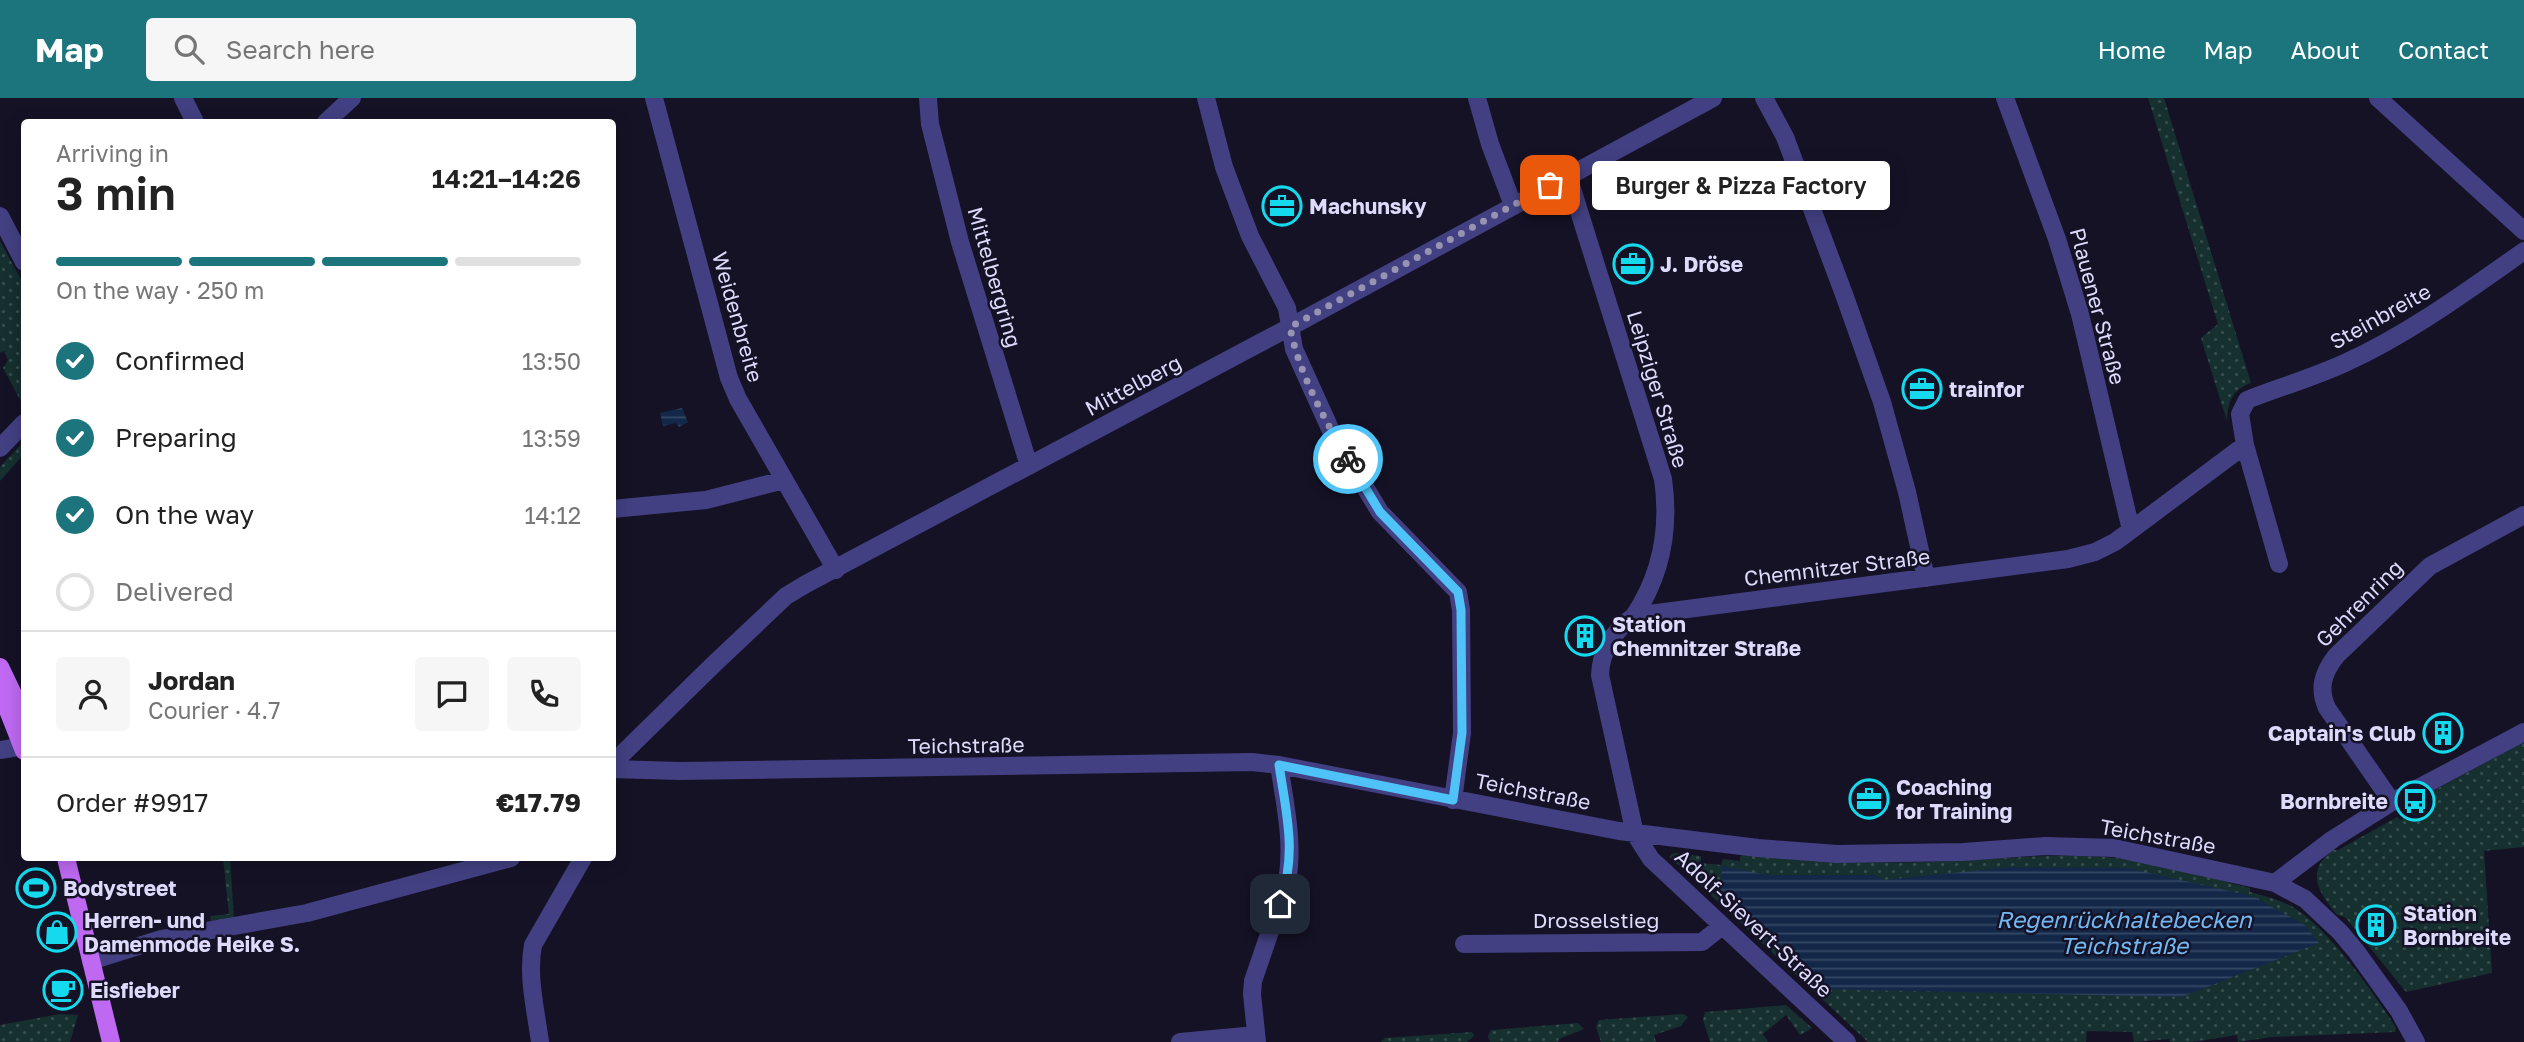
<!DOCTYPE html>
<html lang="en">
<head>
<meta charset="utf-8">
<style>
  body { margin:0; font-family:"Golos Text",sans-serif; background:#f6f6f6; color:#222; height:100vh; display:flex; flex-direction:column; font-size:26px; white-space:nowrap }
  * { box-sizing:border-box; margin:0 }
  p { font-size:23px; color:#767676 }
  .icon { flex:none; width:38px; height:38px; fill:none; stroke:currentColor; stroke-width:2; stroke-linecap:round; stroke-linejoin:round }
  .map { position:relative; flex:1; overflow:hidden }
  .drawer { position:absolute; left:21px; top:21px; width:595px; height:742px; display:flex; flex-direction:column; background:#fff; border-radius:7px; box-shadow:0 4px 18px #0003 }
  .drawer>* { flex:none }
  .pin { position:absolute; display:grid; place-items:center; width:60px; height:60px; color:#fff; margin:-30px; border-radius:14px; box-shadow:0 4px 10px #0006 }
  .courier { position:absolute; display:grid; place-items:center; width:70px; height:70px; margin:-35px; border:5px solid #4fc3f7; border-radius:50%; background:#fff; color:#222; box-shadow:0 2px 9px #0007 }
  .bubble { position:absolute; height:49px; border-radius:7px; background:#fff; box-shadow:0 4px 18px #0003; font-size:23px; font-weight:600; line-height:49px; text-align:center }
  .headline em { font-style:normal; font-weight:600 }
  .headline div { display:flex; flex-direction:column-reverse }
  .headline { display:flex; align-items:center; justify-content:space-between; height:119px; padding:0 35px }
  h1 { font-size:46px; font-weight:600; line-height:52px }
  .bar { display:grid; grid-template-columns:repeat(4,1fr); gap:10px 7px; align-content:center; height:84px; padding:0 35px }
  .bar i { height:9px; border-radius:5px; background:#e0e0e0 }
  .bar .on { background:#1c747d }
  .bar p { grid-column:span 4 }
  .line { display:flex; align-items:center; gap:18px; padding:0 35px; border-top:2px solid #e0e0e0 }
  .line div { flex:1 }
  .round { display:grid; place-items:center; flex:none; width:74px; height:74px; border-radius:7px; background:#f6f6f6 }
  ol { padding:0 35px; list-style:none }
  li { display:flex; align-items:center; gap:21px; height:77px }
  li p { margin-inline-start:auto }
  li .icon { padding:7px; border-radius:50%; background:#1c747d; color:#fff; stroke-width:4 }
  li:last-child { color:#767676 }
  li i { width:38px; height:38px; border:4px solid #e0e0e0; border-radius:50% }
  header { display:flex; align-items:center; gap:42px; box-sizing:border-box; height:98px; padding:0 35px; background:#1c747d; color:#fff }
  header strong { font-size:33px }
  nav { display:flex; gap:38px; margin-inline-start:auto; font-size:24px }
  .search { width:490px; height:63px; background:#f6f6f6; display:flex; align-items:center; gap:18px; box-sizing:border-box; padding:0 24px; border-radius:7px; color:#767676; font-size:26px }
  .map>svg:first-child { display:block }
  .grass { fill:url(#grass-dots) }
  .water { fill:url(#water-rules) }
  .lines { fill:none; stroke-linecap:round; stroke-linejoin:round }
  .minor { stroke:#424082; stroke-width:18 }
  .major { stroke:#bf69f3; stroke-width:18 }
  .done { stroke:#9794b1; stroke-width:7; stroke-dasharray:0 12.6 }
  .route { stroke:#4fc3f7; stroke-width:9 }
  .labels { text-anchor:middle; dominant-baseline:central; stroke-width:5; stroke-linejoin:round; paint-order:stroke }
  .poi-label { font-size:21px; font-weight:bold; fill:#dddafc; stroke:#151226; text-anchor:start }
  .street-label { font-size:21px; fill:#dddafc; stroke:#151226 }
  .water-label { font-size:23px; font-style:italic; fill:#70b8f4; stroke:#151226 }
</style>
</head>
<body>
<header>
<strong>Map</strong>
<div class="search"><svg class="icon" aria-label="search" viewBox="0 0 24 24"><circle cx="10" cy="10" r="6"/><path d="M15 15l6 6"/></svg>Search here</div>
<nav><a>Home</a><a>Map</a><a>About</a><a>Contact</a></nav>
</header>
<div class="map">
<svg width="2524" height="944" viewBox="0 0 2524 944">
  <defs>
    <pattern id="grass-dots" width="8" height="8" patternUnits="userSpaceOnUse" patternTransform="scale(1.75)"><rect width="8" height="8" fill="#15302f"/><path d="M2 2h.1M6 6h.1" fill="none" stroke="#374d4e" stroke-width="1.8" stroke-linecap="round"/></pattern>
    <pattern id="water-rules" width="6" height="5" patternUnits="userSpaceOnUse" patternTransform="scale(1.75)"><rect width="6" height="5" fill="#132849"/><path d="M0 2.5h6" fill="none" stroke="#354764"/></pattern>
  </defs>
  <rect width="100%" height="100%" fill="#151226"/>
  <!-- grass -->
  <path class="grass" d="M2148,0h16l87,285c-19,7 -23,18 -24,38l-26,-83 17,-14z
    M0,143l24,44 -1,120 -20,-37 5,-8 -4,-9 -4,2z
    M24,343v13l-24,27v-14z
    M2524,644v105l-40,4 8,122 -86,19 -61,-75 -8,-2c-18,-23 -33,-43 -4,-65h5l59,-33 3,3 9,-5 -2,-4 16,-8 -3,-5z
    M1675,755l26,3v7l20,2 2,-6 17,2 1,-6c63,4 125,9 187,7 62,-2 124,-10 187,-4 45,4 91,19 135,30v4c14,4 28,7 41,14 35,19 84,88 105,122l-1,4 -124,5 -33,5 -1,-7 -45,7h-22l-1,-3 -35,3 -2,-10 -45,-1 -1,11h-218l-198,-185 1,-3z
    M223,760h7l4,61 -23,2 -1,-5 19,-2z
    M1786,907l26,23 -12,7 -14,-20 -23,19 5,8h-58l-7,-22 2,-8z
    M60,916l18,1 -8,27h-70v-17z
    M1683,916l5,3 -7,9 -27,9 2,7h-55l-5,-15 3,-7z
    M1578,925l6,6 -25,10 -1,3h-68l-2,-6 3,-6z
    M1472,934l2,4 -7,6h-86l4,-4z"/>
  <!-- water -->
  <path class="water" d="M682,310l6,14 -9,5 -3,-4 -13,3 -3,-13z
    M1722,768l46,9h107l8,5 129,-13 115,1 125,28 53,29 14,18 -137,54 -364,-8 -97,-92z"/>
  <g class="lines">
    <!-- minor -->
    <path class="minor" d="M183,0l12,24
      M654,0l75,280 9,21 98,171
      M928,0l2,26 30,118 69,224
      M1206,0l18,69 26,69 37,72 7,41 38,84 48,79 78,80 3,18 1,123 -9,67
      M1477,0l13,46 23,61
      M1764,0l21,39 60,160 37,105 25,90 19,86
      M2005,0l52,141 23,75 51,216
      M2378,0l146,133
      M326,24l26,-24
      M1568,78l95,303c7,49 -1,95 -29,137
      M0,118l24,46
      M0,350l24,-25
      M612,411l94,-9 78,-20
      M2279,466l-34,-119 -5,-31 7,-14c33,-13 68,-23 100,-38 63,-29 120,-71 177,-111
      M0,652l24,-4
      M612,666l101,-99 73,-69 20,-12 484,-257 423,-229
      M612,671l68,2 572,-9 27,3 340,66 139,17 79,6 126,-2 82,-6 69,2 161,35 30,16 35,33 16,19 43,60 17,31
      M2392,704l-65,-94c-9,-20 -4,-35 9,-52l94,-90 94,-51
      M2275,785l58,-44 59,-37 132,-70
      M1464,846l238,-2 20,-16
      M91,863l70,-22 146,-26 204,-55
      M540,944c-4,-31 -13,-65 -7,-97l50,-87
      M1180,944l76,-7
      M1257,944l-5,-48 1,-13 34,-99c7,-39 -2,-78 -8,-117
      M1847,944l-196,-183 -16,-25 -35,-159c1,-26 15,-45 34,-59l434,-57 27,-7 20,-10 130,-97"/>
    <!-- major -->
    <path class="major" d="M0,569l24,50
      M0,592l24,61
      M66,760l45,184"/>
  </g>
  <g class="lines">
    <!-- done -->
    <path class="done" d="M1348,361c-23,-38 -50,-88 -58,-132l260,-142"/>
    <!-- route -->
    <path class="route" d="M1280,806c17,-51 7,-87 -1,-139l174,35 9,-67 -1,-123 -3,-18 -78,-80 -32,-53"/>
  </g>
  <!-- icons -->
  <defs>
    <g id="office-ring" transform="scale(2.0125)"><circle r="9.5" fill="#151226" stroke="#15d9ed" stroke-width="1.5"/><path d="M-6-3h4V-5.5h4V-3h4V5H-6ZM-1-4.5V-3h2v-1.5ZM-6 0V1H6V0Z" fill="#15d9ed"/></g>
    <g id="building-ring" transform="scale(2.0125)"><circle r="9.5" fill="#151226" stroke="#15d9ed" stroke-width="1.5"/><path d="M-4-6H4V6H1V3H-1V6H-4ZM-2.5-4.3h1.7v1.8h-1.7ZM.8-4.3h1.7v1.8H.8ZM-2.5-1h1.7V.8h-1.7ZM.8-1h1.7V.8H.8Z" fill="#15d9ed"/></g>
    <g id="bus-ring" transform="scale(2.0125)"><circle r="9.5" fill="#151226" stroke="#15d9ed" stroke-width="1.5"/><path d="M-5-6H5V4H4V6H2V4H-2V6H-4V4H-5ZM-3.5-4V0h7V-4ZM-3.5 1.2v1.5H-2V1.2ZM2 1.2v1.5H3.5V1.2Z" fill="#15d9ed"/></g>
    <g id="stadium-ring" transform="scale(2.0125)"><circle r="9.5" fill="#151226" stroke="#15d9ed" stroke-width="1.5"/><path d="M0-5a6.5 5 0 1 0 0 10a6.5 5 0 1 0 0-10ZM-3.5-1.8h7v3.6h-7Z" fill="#15d9ed"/></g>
    <g id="shop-ring" transform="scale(2.0125)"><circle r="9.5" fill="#151226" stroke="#15d9ed" stroke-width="1.5"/><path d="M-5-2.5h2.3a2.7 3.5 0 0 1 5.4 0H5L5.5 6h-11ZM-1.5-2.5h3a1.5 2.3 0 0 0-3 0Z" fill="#15d9ed"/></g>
    <g id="cafe-ring" transform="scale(2.0125)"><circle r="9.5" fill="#151226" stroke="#15d9ed" stroke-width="1.5"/><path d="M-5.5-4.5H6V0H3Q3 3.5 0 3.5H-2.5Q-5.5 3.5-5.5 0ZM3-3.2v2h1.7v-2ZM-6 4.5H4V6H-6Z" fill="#15d9ed"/></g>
  </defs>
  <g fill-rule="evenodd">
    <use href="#office-ring" x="1282" y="108"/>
    <use href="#office-ring" x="1633" y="166"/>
    <use href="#office-ring" x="1922" y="291"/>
    <use href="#building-ring" x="1585" y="538"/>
    <use href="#building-ring" x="2443" y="635"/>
    <use href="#office-ring" x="1869" y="701"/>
    <use href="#bus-ring" x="2415" y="703"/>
    <use href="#stadium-ring" x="36" y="790"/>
    <use href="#building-ring" x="2376" y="827"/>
    <use href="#shop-ring" x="57" y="834"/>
    <use href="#cafe-ring" x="63" y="892"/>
  </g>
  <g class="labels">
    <!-- poi labels -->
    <g class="poi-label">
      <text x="1309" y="108">Machunsky</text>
      <text x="1660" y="166">J. Dröse</text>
      <text x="1949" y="291">trainfor</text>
      <text x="1612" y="526">Station<tspan x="1612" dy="24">Chemnitzer Straße</tspan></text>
      <text x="2416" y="635" text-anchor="end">Captain's Club</text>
      <text x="1896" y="689">Coaching<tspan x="1896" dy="24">for Training</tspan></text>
      <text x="2388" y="703" text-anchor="end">Bornbreite</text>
      <text x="63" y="790">Bodystreet</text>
      <text x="2403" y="815">Station<tspan x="2403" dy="24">Bornbreite</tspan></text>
      <text x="84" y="822">Herren- und<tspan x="84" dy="24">Damenmode Heike S.</tspan></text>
      <text x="90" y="892">Eisfieber</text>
    </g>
    <!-- street labels -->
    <g class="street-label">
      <text transform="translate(995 179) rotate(74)">Mittelbergring</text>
      <text transform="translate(2098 208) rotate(75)">Plauener Straße</text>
      <text transform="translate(2380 218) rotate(-29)">Steinbreite</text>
      <text transform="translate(738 219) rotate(74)">Weidenbreite</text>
      <text transform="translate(1133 287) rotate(-28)">Mittelberg</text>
      <text transform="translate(1658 291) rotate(73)">Leipziger Straße</text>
      <text transform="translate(1837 469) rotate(-7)">Chemnitzer Straße</text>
      <text transform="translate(2359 505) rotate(-45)">Gehrenring</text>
      <text transform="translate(966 647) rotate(-1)">Teichstraße</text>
      <text transform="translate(1533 693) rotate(11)">Teichstraße</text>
      <text transform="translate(2158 738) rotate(10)">Teichstraße</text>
      <text x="1596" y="822">Drosselstieg</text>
      <text transform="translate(1754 825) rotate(43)">Adolf-Sievert-Straße</text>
    </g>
    <!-- water labels -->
    <g class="water-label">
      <text x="2124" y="821">Regenrückhaltebecken<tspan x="2124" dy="26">Teichstraße</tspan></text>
    </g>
  </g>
</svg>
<div class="pin" style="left:1550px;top:87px;background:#ea580c"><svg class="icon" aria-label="bag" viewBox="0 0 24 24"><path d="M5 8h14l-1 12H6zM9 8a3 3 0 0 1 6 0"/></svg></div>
<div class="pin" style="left:1280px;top:806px;background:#1f2937"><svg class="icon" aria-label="home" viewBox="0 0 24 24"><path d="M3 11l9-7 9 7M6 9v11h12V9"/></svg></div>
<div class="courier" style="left:1348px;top:361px"><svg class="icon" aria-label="bike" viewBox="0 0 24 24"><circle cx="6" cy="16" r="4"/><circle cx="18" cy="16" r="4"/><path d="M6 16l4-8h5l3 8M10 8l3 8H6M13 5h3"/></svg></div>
<div class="bubble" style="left:1592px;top:63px;width:298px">Burger &amp; Pizza Factory</div>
<section class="drawer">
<div class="headline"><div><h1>3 min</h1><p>Arriving in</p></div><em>14:21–14:26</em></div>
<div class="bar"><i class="on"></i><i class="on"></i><i class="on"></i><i></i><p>On the way · 250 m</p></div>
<ol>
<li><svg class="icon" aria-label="check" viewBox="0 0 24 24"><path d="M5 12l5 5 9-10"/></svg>Confirmed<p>13:50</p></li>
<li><svg class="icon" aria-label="check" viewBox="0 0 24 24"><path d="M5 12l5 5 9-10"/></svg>Preparing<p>13:59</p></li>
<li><svg class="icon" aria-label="check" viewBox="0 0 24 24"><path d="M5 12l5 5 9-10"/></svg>On the way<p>14:12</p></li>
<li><i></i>Delivered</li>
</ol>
<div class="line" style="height:126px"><a class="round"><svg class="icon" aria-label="person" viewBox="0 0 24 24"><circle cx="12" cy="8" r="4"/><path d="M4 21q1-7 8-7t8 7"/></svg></a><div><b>Jordan</b><p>Courier · 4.7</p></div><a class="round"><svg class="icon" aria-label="chat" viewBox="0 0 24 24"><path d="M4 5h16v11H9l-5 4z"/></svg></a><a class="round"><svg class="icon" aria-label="phone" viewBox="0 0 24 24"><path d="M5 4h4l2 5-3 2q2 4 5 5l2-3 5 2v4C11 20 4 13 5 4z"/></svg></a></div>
<div class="line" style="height:91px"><div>Order #9917</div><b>€17.79</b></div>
</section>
</div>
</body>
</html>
